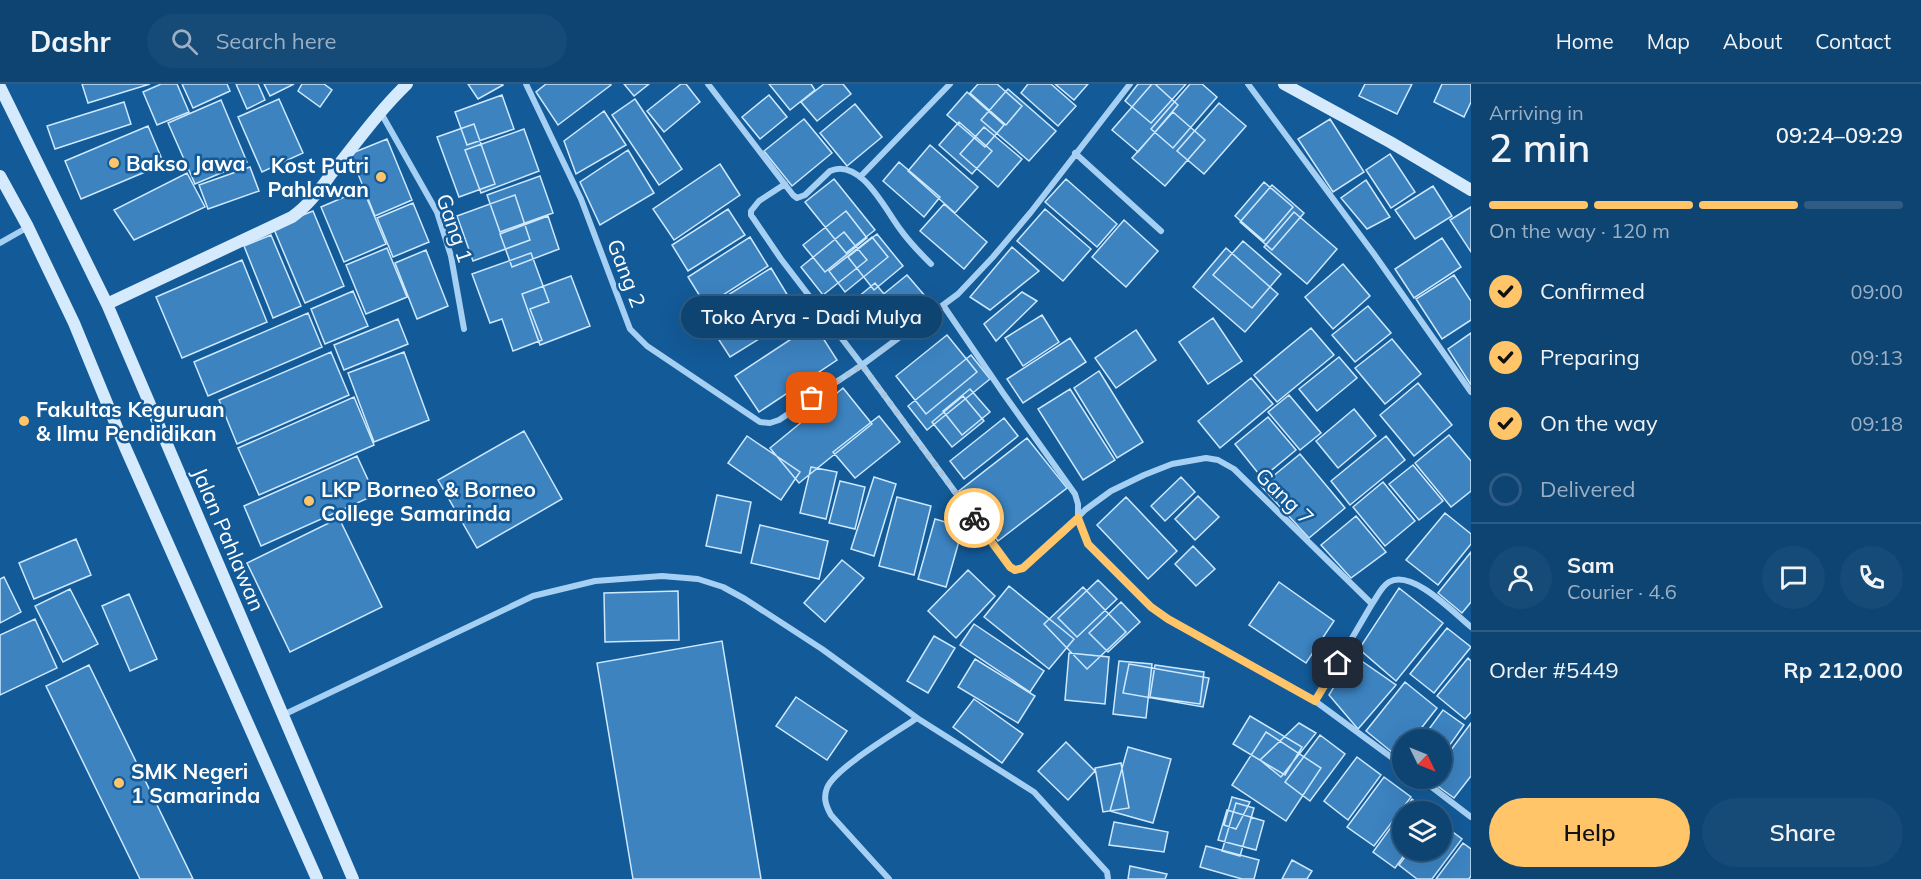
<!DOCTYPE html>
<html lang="en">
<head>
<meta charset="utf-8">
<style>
  body { margin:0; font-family:Mulish,sans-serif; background:#174b77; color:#f1f3f6; height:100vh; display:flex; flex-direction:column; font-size:22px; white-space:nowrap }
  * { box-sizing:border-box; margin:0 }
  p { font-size:20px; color:#9bb0c4 }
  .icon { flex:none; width:33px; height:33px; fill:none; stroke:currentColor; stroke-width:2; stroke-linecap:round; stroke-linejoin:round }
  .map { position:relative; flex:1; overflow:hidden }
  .details { display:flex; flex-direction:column; background:#0e4472; width:450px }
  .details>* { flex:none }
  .needle { width:39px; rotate:133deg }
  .fabs { position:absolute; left:1392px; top:645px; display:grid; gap:12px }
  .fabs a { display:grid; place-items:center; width:60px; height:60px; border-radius:50%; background:#0e4472; box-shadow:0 6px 24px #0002,0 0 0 2px #2e5c84; font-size:30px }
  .pin { position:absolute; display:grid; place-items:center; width:51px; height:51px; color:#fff; margin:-26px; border-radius:12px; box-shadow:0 3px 9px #0006 }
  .courier { position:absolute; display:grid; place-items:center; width:60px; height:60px; margin:-30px; border:4px solid #ffc568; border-radius:50%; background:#fff; color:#222; box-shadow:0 2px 8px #0007 }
  .bubble { position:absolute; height:42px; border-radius:21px; background:#0e4472; box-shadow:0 6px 24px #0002,0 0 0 2px #2e5c84; font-size:20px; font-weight:600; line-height:42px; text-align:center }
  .headline em { font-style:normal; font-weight:600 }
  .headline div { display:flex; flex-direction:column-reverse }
  .headline { display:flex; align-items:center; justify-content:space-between; height:102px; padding:0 18px }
  h1 { font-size:39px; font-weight:600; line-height:45px }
  .bar { display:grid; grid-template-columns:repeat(4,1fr); gap:9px 6px; align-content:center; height:72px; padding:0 18px }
  .bar i { height:8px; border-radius:4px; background:#2e5c84 }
  .bar .selected { background:#ffc568 }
  .bar p { grid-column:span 4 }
  .line { display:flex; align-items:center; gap:15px; padding:0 18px; border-top:2px solid #2e5c84 }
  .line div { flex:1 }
  .round { display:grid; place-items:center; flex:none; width:63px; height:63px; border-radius:32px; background:#174b77 }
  ol { padding:0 18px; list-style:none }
  li { display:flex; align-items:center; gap:18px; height:66px }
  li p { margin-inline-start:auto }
  li .icon { padding:6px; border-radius:50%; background:#ffc568; color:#111; stroke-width:4 }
  li:last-child { color:#9bb0c4 }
  li i { width:33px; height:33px; border:3px solid #2e5c84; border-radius:50% }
  .action { display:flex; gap:12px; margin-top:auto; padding:12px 18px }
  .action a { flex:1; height:69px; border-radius:36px; background:#ffc568; color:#111; font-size:24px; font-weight:600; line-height:69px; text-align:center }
  .action a+a { background:#174b77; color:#f1f3f6 }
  header { display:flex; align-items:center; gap:36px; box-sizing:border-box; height:84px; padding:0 30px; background:#0e4472; border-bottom:2px solid #2e5c84 }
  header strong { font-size:28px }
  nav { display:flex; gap:33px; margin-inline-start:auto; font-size:21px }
  .search { width:420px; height:54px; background:#174b77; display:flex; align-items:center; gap:15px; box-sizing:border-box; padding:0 21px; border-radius:33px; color:#9bb0c4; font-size:22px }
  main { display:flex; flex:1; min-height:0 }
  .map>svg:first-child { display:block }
  .building { fill:#3c83c0; stroke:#cee8fd; stroke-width:1.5 }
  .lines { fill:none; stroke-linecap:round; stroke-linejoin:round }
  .street { stroke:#a6d0f3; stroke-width:6 }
  .secondary { stroke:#d5eafd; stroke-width:12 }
  .done { stroke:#acc5db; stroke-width:6; stroke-dasharray:0 10.8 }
  .route { stroke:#ffc568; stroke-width:8 }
  .poi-dot { fill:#ffc568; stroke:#135a98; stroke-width:2 }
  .labels { text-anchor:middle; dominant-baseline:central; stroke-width:5; stroke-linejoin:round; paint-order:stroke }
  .poi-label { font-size:21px; font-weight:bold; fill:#fff; stroke:#135a98; text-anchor:start }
  .street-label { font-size:21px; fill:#fff; stroke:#135a98 }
</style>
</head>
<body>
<header>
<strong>Dashr</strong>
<div class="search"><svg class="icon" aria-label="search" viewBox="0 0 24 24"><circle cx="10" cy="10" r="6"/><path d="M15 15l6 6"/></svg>Search here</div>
<nav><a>Home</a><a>Map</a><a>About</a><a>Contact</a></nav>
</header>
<main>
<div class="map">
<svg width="1471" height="795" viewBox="0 0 1471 795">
  <rect width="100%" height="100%" fill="#135a98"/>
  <!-- building -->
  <path class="building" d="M82,0h68l-62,19z
    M161,0h16l12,28 -32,13 -14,-33z
    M182,0h45l3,7 -37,17z
    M236,0h22l7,16 -18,9z
    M264,0h30l-24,12z
    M302,0h22l8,6 -12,17 -22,-16z
    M468,0h34l1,1 -25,14z
    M546,0h64l1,1 -53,40 -22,-33z
    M624,0h25l-15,12z
    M681,0h5l14,18 -36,30 -17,-21z
    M769,0h42l4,6 -25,20z
    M824,0h19l8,10 -34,27 -16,-19z
    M978,0h19l25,22 -16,19 -36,-32z
    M1028,0h23l25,22 -18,20 -37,-33z
    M1055,0h33l-14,16z
    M1138,0h48l-35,39 -26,-22z
    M1152,0h3l23,21 -40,47 -26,-22z
    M1190,0h12l15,13 -44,51 -22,-19z
    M1365,0h47l-15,30 -38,-18z
    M1442,0h29v18l-7,15 -30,-15z
    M1008,5l48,42 -27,30 -48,-41z
    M967,8l37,33 -19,22 -38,-32z
    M502,11l12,34 -47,16 -12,-33z
    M769,11l18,22 -27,22 -18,-22z
    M279,15l24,54 -41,19 -24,-55z
    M635,15l47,70 -23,16 -47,-70z
    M221,16l26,62 -52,22 -27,-61z
    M124,18l7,22 -76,25 -8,-23z
    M1219,19l27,23 -42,48 -27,-23z
    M855,20l27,33 -35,29 -27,-33z
    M604,27l22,34 -50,29 -12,-33z
    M1173,28l32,28 -40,46 -33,-28z
    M804,35l28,34 -40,33 -28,-35z
    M1330,35l34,53 -31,20 -35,-53z
    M959,38l33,29 -20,23 -33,-29z
    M474,40l21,60 -36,13 -22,-60z
    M148,42l16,38 -83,35 -16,-38z
    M984,43l38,32 -24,28 -38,-33z
    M524,45l15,42 -58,22 -16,-43z
    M387,55l25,61 -37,16 -25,-62z
    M930,61l48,42 -23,26 -47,-42z
    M628,66l26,43 -54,32 -20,-43z
    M1390,70l25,38 -24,16 -25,-38z
    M899,78l41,35 -16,20 -41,-36z
    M720,80l20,31 -66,45 -21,-31z
    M250,83l9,24 -51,18 -9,-24z
    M187,89l18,34 -71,33 -20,-30z
    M540,92l13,37 -53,19 -13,-37z
    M834,95l41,51 -29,23 -41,-51z
    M1066,95l51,45 -20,23 -52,-45z
    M1366,96l24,37 -23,12 -26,-31z
    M1264,98l29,25 -29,34 -29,-25z
    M1272,101l32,28 -32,37 -32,-28z
    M1433,102l19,30 -37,23 -20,-29z
    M363,105l23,55 -42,18 -23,-55z
    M515,111l15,45 -57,21 -16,-45z
    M413,119l16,39 -36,15 -16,-39z
    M944,120l43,38 -23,27 -44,-38z
    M1471,123v45l-21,-32z
    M728,125l17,26 -57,36 -16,-26z
    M1045,125l46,40 -28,32 -46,-40z
    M313,127l31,75 -39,17 -32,-76z
    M846,127l21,27 -42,34 -22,-27z
    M1294,128l43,37 -30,35 -43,-37z
    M548,132l11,33 -47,18 -12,-33z
    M1124,136l34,31 -32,36 -34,-30z
    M844,148l23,28 -44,35 -22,-28z
    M877,150l26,32 -29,24 -26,-33z
    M271,151l30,71 -28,12 -29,-72z
    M750,153l18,29 -62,40 -18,-29z
    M872,153l16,20 -43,35 -16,-21z
    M1442,154l19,29 -47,31 -19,-29z
    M1243,157l38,33 -29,34 -39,-33z
    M1012,163l27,24 -49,39 -20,-13z
    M387,164l20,49 -41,17 -20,-49z
    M1226,164l52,46 -33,38 -52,-45z
    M426,166l22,56 -31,13 -22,-56z
    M531,169l18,49 -19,7 12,31 -29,11 -11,-32 -12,4 -18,-49z
    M242,176l25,62 -85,36 -26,-61z
    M1343,180l27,32 -37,33 -28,-32z
    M771,184l28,46 -69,43 -29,-45z
    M907,191l18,21 -33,26 -17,-21z
    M1454,191l17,26v19l-29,19 -26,-40z
    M571,192l19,50 -50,19 -18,-51z
    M875,199l18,22 -11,2h-36z
    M353,207l15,35 -43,18 -14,-35z
    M1022,208l15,9 -41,40 -12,-17z
    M880,211l13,17 -24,19 13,-24z
    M1368,222l23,27 -36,29 -23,-27z
    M308,229l14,34 -114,49 -14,-34z
    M1042,231l17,27 -36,24 -18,-28z
    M1213,234l29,43 -34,23 -29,-42z
    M398,235l10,25 -64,26 -10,-25z
    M814,240l23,36 -78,52 -24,-36z
    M1311,244l23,27 -57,47 -23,-27z
    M1136,246l20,30 -40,28 -21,-30z
    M1471,249v52l-23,-36z
    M947,251l30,37 -51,42 -30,-38z
    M1070,254l16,24 -63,41 -16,-24z
    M1392,255l29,35 -36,30 -30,-36z
    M331,268l18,43 -112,49 -18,-44z
    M404,268l25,68 -55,22 -26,-69z
    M971,271l19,24 -63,51 -19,-24z
    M1339,273l18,21 -40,33 -18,-22z
    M1099,287l44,71 -26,16 -43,-70z
    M1251,294l22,26 -53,44 -22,-27z
    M1418,299l34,42 -38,31 -34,-41z
    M843,304l29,36 -73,59 -29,-35z
    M970,305l20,23 -28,23 -19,-24z
    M1070,305l45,71 -32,20 -45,-71z
    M1289,311l32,38 -21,17 -32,-38z
    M963,312l21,25 -32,26 -20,-25z
    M354,313l20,48 -115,50 -21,-47z
    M1354,325l22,27 -38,32 -22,-27z
    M879,332l21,26 -45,36 -22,-26z
    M1268,333l28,33 -34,28 -27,-34z
    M1004,334l14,18 -54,43 -14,-18z
    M524,347l38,68 -85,49 -39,-68z
    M1449,351l22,26v30l-20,16 -36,-44z
    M747,352l53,36 -19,28 -53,-37z
    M1386,352l19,24 -55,45 -19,-24z
    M1027,354l40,50 -69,53 -39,-50z
    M1300,370l45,54 -36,30 -48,-52z
    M357,372l18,39 -114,51 -17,-40z
    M1413,381l30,36 -24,19 -30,-36z
    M811,383l26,5 -11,47 -26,-6z
    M874,393l22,7 -22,72 -23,-7z
    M1181,393l14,15 -30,29 -14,-15z
    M840,397l25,6 -10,42 -26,-6z
    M1383,398l32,39 -30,25 -32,-39z
    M717,411l34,7 -10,51 -35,-7z
    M1198,412l21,21 -24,23 -20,-21z
    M897,413l34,9 -17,69 -35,-9z
    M1126,413l51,54 -29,28 -51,-54z
    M1445,429l26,21v10l-33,41 -32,-25z
    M1356,432l30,36 -35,26 -30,-33z
    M339,434l43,89 -92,45 -43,-89z
    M935,435l28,8 -17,60 -28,-8z
    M760,441l68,16 -9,38 -68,-16z
    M76,455l15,36 -57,24 -15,-36z
    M1193,462l22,23 -19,17 -21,-22z
    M1471,468v50l-9,11 -24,-20z
    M842,476l22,18 -39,44 -21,-19z
    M968,486l27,26 -39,42 -28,-27z
    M4,493l17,35 -21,11v-44z
    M1098,496l19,19 -40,38 -19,-19z
    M1279,498l55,39 -28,42 -57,-38z
    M1009,502l65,53 -25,30 -65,-52z
    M1083,503l43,45 -39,37 -43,-45z
    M1399,504l44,35 -47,58 -37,-32z
    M70,505l28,55 -35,18 -28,-56z
    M678,507l1,49 -74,2 -1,-49z
    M129,510l28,65 -27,12 -28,-65z
    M1121,518l19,20 -32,30 -19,-19z
    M35,535l22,49 -57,27v-60z
    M974,540l70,47 -14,21 -70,-47z
    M1447,544l24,19 -37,46 -24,-19z
    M934,552l21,12 -27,45 -21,-12z
    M722,557l39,238h-128l-36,-216z
    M1069,569l40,4 -4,47 -40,-4z
    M1353,571l43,30 -38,44 -29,-34z
    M1468,574l3,3v51l-6,7 -28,-23z
    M975,575l60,37 -17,27 -60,-36z
    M1119,577l33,3 -6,54 -33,-4z
    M1129,580l80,14 -6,29 -80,-14z
    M89,581l104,214h-53l-94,-193z
    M1155,581l49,7 -4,32 -50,-7z
    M1405,598l32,26 -25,32h-10v11l-4,6 -32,-26z
    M796,613l51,34 -20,29 -51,-34z
    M974,615l49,35 -21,29 -49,-36z
    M1443,626l21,15 -22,31v-16h-21z
    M1250,632l52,31 -17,28 -52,-31z
    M1299,639l17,10 -35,44 -21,-17z
    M1471,639v53l-17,22 -26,-19 14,-1v-16z
    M1266,648l55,36 -35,53 -54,-36z
    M1320,651l25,19 -35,47 -25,-19z
    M1066,658l29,29 -27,29 -30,-29z
    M1128,663l43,12 -18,64 -43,-12z
    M1357,673l24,18 -33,45 -24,-19z
    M1121,679l8,45 -26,4 -8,-44z
    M1384,693l27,20 -37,49 -27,-19z
    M1232,713l18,5 -14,27 -12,-4z
    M1412,715l16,13h-25z
    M1236,719l18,5 -14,48 -18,-5z
    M1227,726l37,11 -8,29 -38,-10z
    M1402,728v38h6l-13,18 -22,-16z
    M1114,738l54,10 -4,20 -55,-7z
    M1442,740l20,15 -30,40h-15l-18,-14 11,-15h32z
    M1463,759l8,6v27l-2,3h-33z
    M1206,762l53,14 -5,19h-12l-42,-12z
    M1292,776l20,11 -5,8h-25z
    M1130,782l37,8 -2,5h-37z"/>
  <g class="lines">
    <!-- street -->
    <path class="street" d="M526,0l55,115 49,130 17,17 113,76 10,1 9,-3 83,-55 96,-71 35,-37 38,-45 99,-128
      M708,0l85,111 4,3 8,-3 25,-24c30,-14 55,38 70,58 9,13 20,24 31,35
      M1248,0l126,170 97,138
      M381,29l56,99 14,44 13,73
      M1075,69l86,78
      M860,93l90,-93
      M785,100l-26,17 -8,10v4l30,44 81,106 148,202 5,3 8,-2 41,-36 21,-22 26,-19 33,-16 28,-11 34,-6 12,2 16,9 138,135 -57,97
      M0,159l28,-16
      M943,221l60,88 72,101 3,10v14l10,26 63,63 17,12 147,82 87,64
      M1372,520c5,-7 9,-17 17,-22 23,-13 64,30 82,45
      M283,631l250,-119 62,-15 67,-5 36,3 25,8 22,12 77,50 95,69 117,74 73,80 1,7
      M1420,694l51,39
      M889,795l-58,-64c-5,-9 -8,-17 -4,-27 8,-20 70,-56 90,-70"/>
    <!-- secondary -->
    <path class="secondary" d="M1284,0l106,58 81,48
      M0,3l107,217 246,575
      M0,92l28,51 46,96 51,124 192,432
      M107,220l185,-87c17,-12 28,-28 40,-44 24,-30 47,-62 75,-89"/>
  </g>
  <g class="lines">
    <!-- done -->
    <path class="done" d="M812,314l50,-33 112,153"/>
    <!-- route -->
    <path class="route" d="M974,434l36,49 5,3 8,-2 55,-50 10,26 63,63 17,12 147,82 23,-38"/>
  </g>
  <!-- markers -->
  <g class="poi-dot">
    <circle cx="114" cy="79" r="6"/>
    <circle cx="381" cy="93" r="6"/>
    <circle cx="24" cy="337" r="6"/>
    <circle cx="309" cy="417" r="6"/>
    <circle cx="119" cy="699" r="6"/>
  </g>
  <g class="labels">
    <!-- poi labels -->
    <g class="poi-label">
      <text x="126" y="79">Bakso Jawa</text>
      <text x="369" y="81" text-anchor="end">Kost Putri<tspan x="369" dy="24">Pahlawan</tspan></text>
      <text x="36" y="325">Fakultas Keguruan<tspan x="36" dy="24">&amp; Ilmu Pendidikan</tspan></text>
      <text x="321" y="405">LKP Borneo &amp; Borneo<tspan x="321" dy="24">College Samarinda</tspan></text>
      <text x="131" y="687">SMK Negeri<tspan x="131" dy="24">1 Samarinda</tspan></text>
    </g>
    <!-- street labels -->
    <g class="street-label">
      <text transform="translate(455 144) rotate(71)">Gang 1</text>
      <text transform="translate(627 189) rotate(69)">Gang 2</text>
      <text transform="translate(1285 412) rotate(44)">Gang 7</text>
      <text transform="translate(229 455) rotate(67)">Jalan Pahlawan</text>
    </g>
  </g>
</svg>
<div class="fabs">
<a><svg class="needle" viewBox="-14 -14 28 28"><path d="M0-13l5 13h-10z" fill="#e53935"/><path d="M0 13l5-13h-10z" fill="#9bb0c4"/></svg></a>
<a><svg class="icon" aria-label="layers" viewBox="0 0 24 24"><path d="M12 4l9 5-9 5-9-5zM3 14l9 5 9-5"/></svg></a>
</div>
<div class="pin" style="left:812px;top:314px;background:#ea580c"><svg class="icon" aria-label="bag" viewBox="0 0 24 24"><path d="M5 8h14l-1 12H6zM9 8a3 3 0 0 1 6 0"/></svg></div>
<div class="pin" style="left:1338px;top:579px;background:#1f2937"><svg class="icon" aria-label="home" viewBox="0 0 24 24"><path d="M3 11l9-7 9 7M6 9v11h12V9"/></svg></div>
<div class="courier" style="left:974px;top:434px"><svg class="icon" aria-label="bike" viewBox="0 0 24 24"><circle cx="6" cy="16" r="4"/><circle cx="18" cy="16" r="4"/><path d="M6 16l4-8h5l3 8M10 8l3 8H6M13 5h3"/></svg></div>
<div class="bubble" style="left:681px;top:212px;width:261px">Toko Arya - Dadi Mulya</div>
</div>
<section class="details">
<div class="headline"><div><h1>2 min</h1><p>Arriving in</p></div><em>09:24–09:29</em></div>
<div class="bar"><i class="selected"></i><i class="selected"></i><i class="selected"></i><i></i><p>On the way · 120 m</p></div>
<ol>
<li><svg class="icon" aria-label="check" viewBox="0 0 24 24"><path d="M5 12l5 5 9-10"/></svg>Confirmed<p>09:00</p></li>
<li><svg class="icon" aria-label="check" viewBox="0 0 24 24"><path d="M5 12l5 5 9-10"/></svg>Preparing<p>09:13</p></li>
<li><svg class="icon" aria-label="check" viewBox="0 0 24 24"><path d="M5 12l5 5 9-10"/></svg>On the way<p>09:18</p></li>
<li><i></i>Delivered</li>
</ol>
<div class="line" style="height:108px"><a class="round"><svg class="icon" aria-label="person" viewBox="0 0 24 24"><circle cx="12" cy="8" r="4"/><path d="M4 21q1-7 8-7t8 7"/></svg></a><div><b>Sam</b><p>Courier · 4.6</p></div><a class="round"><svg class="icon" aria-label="chat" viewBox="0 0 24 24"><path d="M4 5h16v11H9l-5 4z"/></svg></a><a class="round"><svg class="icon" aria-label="phone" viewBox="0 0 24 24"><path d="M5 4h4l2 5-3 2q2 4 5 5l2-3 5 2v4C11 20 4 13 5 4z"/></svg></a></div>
<div class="line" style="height:78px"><div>Order #5449</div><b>Rp 212,000</b></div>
<div class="action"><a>Help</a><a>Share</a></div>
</section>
</main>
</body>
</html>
